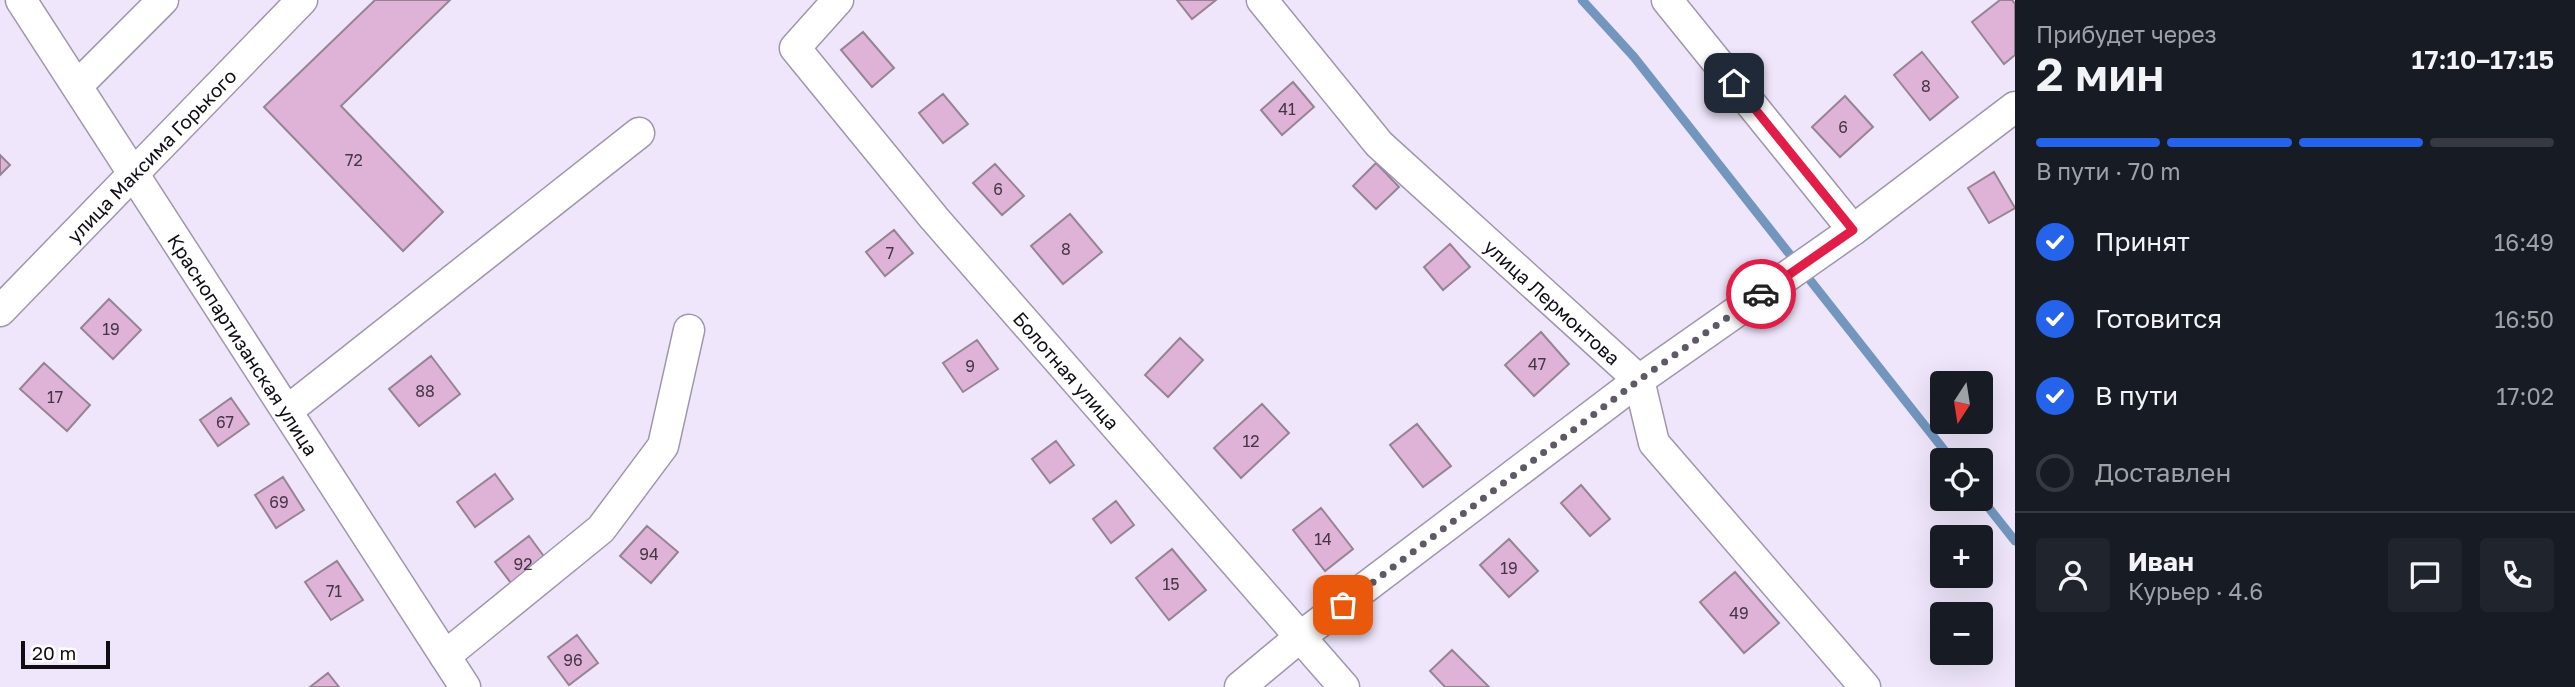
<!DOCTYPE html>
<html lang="ru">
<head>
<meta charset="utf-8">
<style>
  body { margin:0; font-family:"Golos Text",sans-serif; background:#20242c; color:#f1f3f6; height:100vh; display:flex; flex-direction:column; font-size:26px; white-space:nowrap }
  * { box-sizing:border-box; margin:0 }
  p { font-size:23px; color:#9ea1a6 }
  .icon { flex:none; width:38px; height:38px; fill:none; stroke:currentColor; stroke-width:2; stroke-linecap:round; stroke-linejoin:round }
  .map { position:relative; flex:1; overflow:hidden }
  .details { display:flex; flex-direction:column; background:#171b24; width:560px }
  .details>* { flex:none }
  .needle { width:46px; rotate:192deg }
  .tools { position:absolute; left:1930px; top:371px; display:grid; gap:14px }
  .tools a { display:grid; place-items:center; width:63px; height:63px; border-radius:7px; background:#171b24; box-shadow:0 7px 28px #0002; font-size:35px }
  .scale { position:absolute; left:21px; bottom:18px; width:89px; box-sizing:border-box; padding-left:7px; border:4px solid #100d14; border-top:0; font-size:19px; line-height:24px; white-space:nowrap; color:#100d14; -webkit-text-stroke:5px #fff; paint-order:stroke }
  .pin { position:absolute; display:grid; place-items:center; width:60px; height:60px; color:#fff; margin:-30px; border-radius:14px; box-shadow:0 4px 10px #0006 }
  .courier { position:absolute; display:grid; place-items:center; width:70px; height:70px; margin:-35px; border:5px solid #e11d48; border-radius:50%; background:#fff; color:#222; box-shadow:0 2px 9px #0007 }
  .summary em { font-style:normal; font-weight:600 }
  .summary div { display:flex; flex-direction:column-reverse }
  .summary { display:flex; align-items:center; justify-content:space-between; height:119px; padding:0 21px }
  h1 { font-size:46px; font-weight:600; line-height:52px }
  .bar { display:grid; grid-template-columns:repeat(4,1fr); gap:10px 7px; align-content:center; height:84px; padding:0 21px }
  .bar i { height:9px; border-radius:5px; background:#363941 }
  .bar .active { background:#2563eb }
  .bar p { grid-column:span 4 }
  .line { display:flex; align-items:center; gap:18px; padding:0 21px; border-top:2px solid #363941 }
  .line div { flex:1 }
  .round { display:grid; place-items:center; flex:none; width:74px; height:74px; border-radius:7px; background:#20242c }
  ol { padding:0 21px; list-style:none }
  li { display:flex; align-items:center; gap:21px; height:77px }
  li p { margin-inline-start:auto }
  li .icon { padding:7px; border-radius:50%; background:#2563eb; color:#fff; stroke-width:4 }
  li:last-child { color:#9ea1a6 }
  li i { width:38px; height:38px; border:4px solid #363941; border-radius:50% }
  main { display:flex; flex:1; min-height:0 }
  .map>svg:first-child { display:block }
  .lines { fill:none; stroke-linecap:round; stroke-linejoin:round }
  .stream { stroke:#7296be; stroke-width:9 }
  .building { fill:#dfb2d8; stroke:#968493; stroke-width:2 }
  .minor-casing { stroke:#9f96aa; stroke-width:33 }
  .minor { stroke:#fff; stroke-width:30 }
  .done { stroke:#5e5965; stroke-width:7; stroke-dasharray:0 12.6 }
  .route { stroke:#e11d48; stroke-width:9 }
  .labels { text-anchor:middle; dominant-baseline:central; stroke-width:5; stroke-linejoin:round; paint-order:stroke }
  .number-label { font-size:16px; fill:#443645 }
  .street-label { font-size:19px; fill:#100d14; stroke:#fff }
</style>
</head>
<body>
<main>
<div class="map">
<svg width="2015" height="687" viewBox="0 0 2015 687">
  <rect width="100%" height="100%" fill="#efe6fb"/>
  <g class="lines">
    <!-- stream -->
    <path class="stream" d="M1582,0l52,57 318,403
      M1981,498l34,43"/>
  </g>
  <!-- building -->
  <path class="building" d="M375,0h75l-109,106 102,106 -40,39 -139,-144z
    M1177,0h39l-24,19z
    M2000,0h12l3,4v51l-11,9 -32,-42z
    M863,32l31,36 -22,19 -31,-37z
    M1922,52l36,45 -28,23 -36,-45z
    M1293,82l21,25 -32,28 -21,-25z
    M943,94l25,30 -25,19 -24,-30z
    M1845,96l28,31 -33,30 -28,-30z
    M0,155l10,10 -10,10z
    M1376,163l23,24 -23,22 -23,-23z
    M995,164l29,32 -22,19 -29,-32z
    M1994,172l21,36 -26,15 -21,-35z
    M1070,214l32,38 -39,32 -32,-38z
    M894,230l19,23 -28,23 -19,-24z
    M1450,244l20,23 -27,23 -19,-23z
    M109,299l32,31 -28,29 -32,-31z
    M1541,332l28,32 -35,32 -29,-31z
    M1180,338l23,22 -35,37 -23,-22z
    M977,340l21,29 -35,23 -20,-29z
    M431,356l29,38 -41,32 -30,-37z
    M44,363l46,42 -23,26 -47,-42z
    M231,398l18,26 -31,22 -18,-26z
    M1262,404l27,29 -48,45 -27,-30z
    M1417,424l34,42 -28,21 -33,-42z
    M1056,441l18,24 -24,18 -18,-24z
    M495,474l18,25 -38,28 -18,-25z
    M283,477l21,33 -28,18 -21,-33z
    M1581,485l29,34 -20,17 -29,-33z
    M1116,501l18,24 -23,18 -18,-24z
    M1321,508l32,41 -28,22 -32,-41z
    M647,526l31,26 -27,31 -31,-27z
    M529,536l22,30 -34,25 -22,-29z
    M1509,539l29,32 -29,26 -29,-32z
    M1172,549l34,41 -37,30 -33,-42z
    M337,561l26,39 -32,20 -26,-38z
    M1735,572l44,51 -35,30 -44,-51z
    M577,635l21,28 -29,22 -21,-28z
    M1452,650l37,37h-44l-15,-16z
    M328,673l11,14h-29z"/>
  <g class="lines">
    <!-- minor casing -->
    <g class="minor-casing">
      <g id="minor">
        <path id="s1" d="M21,0l444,687"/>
        <path id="s2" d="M838,0l-43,48 139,170 410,469"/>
        <path id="s3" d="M1262,0l117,144 260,236 15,63 211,244"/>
        <path d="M1667,0l186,230"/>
        <path d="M77,86l86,-86"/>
        <path id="s4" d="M0,311l302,-311"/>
        <path d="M287,411l352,-278"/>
        <path d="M445,656l156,-127 62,-83 26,-116"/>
        <path d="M1240,687l60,-50 339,-257 214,-150 162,-123"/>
      </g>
    </g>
    <!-- minor -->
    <use href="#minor" class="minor"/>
  </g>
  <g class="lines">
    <!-- done -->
    <path class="done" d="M1343,605l296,-225 122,-86"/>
    <!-- route -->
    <path class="route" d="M1734,83l119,147 -92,64"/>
  </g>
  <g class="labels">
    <!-- number labels -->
    <g class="number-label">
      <text x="1926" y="86">8</text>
      <text x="1287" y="109">41</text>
      <text x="1843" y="127">6</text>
      <text x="354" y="160">72</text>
      <text x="998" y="189">6</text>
      <text x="1066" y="249">8</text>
      <text x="890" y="253">7</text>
      <text x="111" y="329">19</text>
      <text x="1537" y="364">47</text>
      <text x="970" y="366">9</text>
      <text x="425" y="391">88</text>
      <text x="55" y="397">17</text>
      <text x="225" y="422">67</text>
      <text x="1251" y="441">12</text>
      <text x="279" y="502">69</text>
      <text x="1323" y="539">14</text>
      <text x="649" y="554">94</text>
      <text x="523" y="564">92</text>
      <text x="1509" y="568">19</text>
      <text x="1171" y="584">15</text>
      <text x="334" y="591">71</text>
      <text x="1739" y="613">49</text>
      <text x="573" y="660">96</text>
    </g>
    <!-- street labels -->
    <g class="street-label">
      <text stroke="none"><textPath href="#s4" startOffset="217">улица Максима Горького</textPath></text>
      <text stroke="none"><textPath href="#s3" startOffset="420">улица Лермонтова</textPath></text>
      <text stroke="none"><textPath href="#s1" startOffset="410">Краснопартизанская улица</textPath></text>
      <text stroke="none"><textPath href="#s2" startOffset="486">Болотная улица</textPath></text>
    </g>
  </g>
</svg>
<div class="tools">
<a><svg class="needle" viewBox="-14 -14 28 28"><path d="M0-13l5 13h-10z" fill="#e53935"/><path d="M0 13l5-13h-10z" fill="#9ea1a6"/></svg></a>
<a><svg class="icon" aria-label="locate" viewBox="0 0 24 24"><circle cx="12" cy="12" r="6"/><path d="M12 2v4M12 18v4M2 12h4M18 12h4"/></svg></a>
<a>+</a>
<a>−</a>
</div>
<div class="scale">20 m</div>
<div class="pin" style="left:1343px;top:605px;background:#ea580c"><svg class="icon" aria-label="bag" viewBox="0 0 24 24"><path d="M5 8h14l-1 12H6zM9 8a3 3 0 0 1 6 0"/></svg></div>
<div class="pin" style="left:1734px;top:83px;background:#1f2937"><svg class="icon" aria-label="home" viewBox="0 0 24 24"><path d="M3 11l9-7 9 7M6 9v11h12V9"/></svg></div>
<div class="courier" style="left:1761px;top:294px"><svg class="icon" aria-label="car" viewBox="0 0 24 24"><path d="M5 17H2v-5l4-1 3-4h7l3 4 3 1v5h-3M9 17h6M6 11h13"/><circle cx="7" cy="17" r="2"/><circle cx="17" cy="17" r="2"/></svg></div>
</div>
<section class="details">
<div class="summary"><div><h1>2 мин</h1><p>Прибудет через</p></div><em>17:10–17:15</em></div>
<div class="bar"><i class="active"></i><i class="active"></i><i class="active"></i><i></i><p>В пути · 70 m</p></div>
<ol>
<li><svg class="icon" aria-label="check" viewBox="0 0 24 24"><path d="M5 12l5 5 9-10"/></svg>Принят<p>16:49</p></li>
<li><svg class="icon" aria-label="check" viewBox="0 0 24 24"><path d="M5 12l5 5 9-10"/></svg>Готовится<p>16:50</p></li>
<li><svg class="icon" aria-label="check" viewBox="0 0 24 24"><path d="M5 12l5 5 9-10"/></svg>В пути<p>17:02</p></li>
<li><i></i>Доставлен</li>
</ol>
<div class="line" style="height:126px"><a class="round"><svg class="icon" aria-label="person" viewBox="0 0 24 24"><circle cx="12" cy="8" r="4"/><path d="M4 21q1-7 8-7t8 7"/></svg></a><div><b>Иван</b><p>Курьер · 4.6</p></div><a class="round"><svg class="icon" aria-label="chat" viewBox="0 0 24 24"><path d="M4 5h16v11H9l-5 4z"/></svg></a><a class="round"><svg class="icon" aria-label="phone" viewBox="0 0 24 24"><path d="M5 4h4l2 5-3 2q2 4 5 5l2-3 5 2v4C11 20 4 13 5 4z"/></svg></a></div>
</section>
</main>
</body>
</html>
